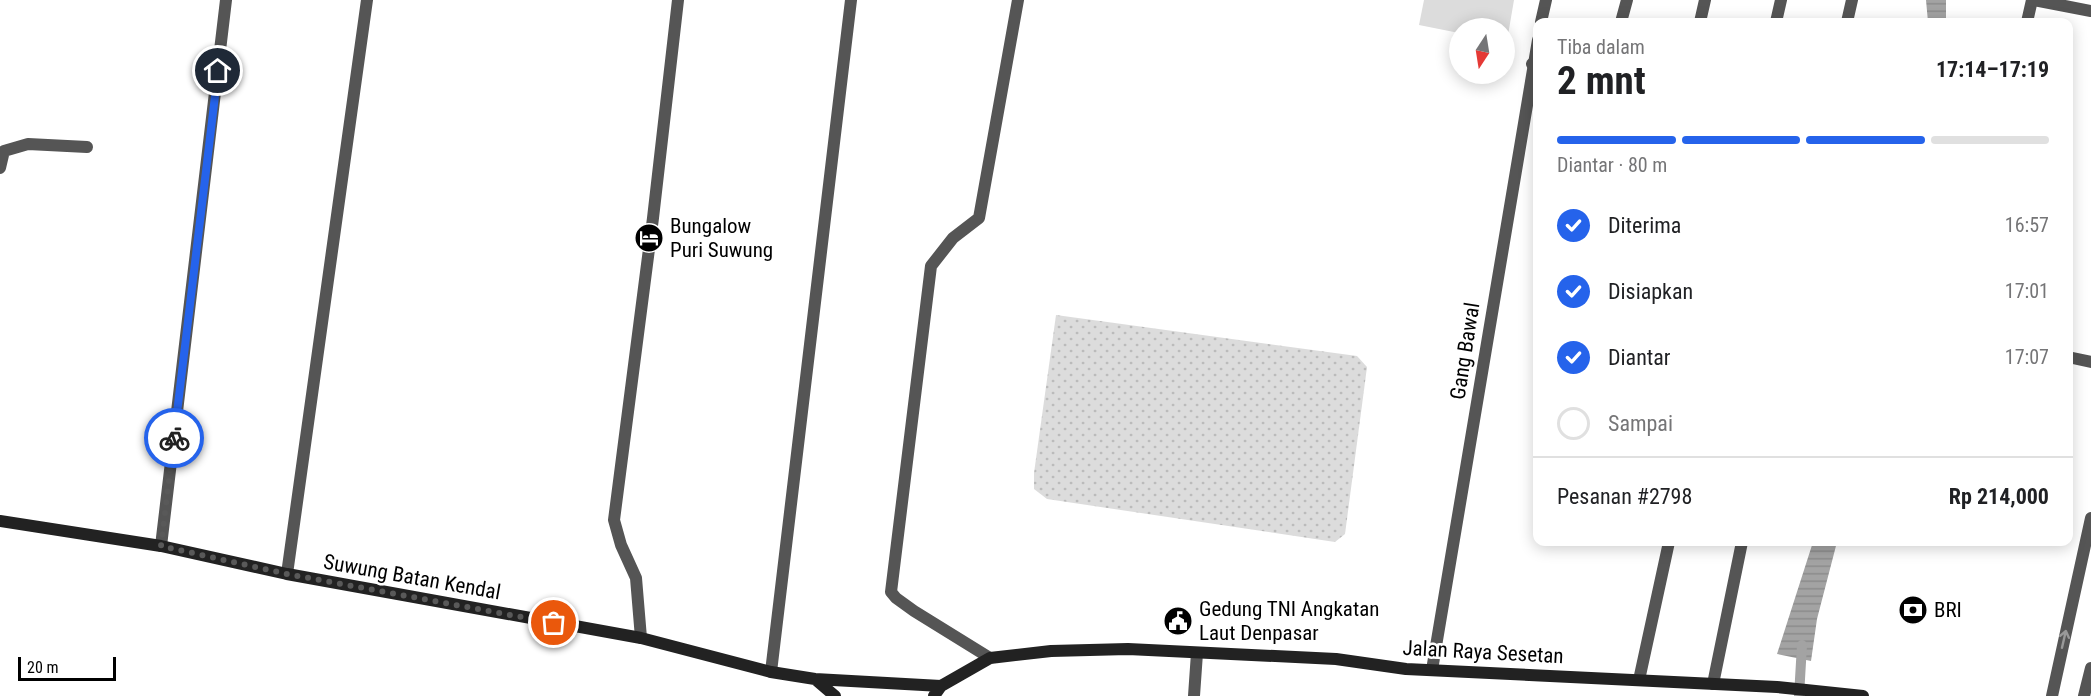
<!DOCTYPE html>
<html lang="id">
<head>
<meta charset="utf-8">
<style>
  body { margin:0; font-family:"Roboto Condensed",sans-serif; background:#f6f6f6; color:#202124; height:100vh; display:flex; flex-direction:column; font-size:22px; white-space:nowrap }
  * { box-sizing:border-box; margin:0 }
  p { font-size:20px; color:#757577 }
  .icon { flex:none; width:33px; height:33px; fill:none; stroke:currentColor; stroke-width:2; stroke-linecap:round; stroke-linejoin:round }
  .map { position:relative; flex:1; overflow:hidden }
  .sheet { position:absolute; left:1533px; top:18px; width:540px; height:528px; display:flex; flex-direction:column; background:#fff; border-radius:12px; box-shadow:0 3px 15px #0003 }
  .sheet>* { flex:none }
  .needle { width:39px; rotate:192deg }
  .fabs { position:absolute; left:1449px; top:18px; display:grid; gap:12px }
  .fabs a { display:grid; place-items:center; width:66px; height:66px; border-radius:50%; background:#fff; box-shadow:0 3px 15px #0003; font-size:30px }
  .scale { position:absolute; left:18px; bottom:15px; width:98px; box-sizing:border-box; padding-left:6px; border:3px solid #000; border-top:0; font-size:16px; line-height:21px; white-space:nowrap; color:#000; -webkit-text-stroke:4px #fff; paint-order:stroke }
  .pin { position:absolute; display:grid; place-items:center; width:51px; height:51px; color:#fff; margin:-26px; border:3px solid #fff; border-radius:50%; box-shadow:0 2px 6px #0007 }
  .courier { position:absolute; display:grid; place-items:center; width:60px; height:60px; margin:-30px; border:4px solid #2563eb; border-radius:50%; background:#fff; color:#222; box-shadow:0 2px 8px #0007 }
  .headline em { font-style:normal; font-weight:700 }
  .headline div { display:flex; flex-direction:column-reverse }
  .headline { display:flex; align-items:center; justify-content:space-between; height:102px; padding:0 24px }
  h1 { font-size:39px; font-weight:700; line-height:45px }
  .bar { display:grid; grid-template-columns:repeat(4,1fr); gap:9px 6px; align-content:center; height:72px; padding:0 24px }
  .bar i { height:8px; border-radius:4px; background:#e0e0e0 }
  .bar .selected { background:#2563eb }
  .bar p { grid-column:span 4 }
  .line { display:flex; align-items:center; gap:15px; padding:0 24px; border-top:2px solid #e0e0e0 }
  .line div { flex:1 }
  ol { padding:0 24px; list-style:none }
  li { display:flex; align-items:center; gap:18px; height:66px }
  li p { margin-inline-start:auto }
  li .icon { padding:6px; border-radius:50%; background:#2563eb; color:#fff; stroke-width:4 }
  li:last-child { color:#757577 }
  li i { width:33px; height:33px; border:3px solid #e0e0e0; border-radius:50% }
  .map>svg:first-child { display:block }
  .green { fill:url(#green-dots) }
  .pitch { fill:#dcdcdc }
  .water { fill:url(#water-rules) }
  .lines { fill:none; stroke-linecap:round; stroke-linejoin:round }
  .stream { stroke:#a3a3a3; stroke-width:10 }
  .lane { stroke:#555; stroke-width:12 }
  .street { stroke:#555; stroke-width:12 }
  .secondary { stroke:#222; stroke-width:12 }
  .oneway { stroke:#999 }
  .done { stroke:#595959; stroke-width:6; stroke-dasharray:0 10.8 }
  .route { stroke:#2563eb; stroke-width:8 }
  .labels { text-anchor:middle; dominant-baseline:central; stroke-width:5; stroke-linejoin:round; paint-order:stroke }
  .poi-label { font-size:21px; fill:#000; stroke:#fff; text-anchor:start }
  .street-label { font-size:21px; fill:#000; stroke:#fff }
</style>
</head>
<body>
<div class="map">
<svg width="2091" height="696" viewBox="0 0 2091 696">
  <defs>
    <pattern id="green-dots" width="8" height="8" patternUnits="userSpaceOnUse" patternTransform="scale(1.5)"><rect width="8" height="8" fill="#dcdcdc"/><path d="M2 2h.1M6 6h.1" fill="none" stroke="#bbb" stroke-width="1.8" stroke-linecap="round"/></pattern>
    <pattern id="water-rules" width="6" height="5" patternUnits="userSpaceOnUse" patternTransform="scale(1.5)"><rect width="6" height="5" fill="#a3a3a3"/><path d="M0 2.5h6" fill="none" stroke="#8b8b8b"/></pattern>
  </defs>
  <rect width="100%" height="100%" fill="#fff"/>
  <!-- green -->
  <path class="green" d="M1056,315l301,41 10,11 -22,167 -10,8 -288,-43 -13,-10v-16z"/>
  <!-- pitch -->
  <path class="pitch" d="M1424,0h90l-7,41h-2l-1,-13h-44l-1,5 -40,-8z"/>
  <!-- water -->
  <path class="water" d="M1926,0h20v22h-18z
    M1813,542h24l-20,77 -6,42 -34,-7z"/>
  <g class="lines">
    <!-- stream -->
    <path class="stream" d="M1799,696l3,-51"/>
    <!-- lane -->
    <path class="lane" d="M1541,22l5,-22
      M1700,22l5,-22
      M1776,22l5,-22
      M1847,22l5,-22
      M0,168l4,-17 24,-7 59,3
      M161,546l65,-546
      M287,574l80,-574
      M1432,670l106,-630
      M1639,680l30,-138
      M1713,684l29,-142"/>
    <!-- street -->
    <path class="street" d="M2034,0l57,11
      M1621,22l6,-22
      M2027,22l5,-22
      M1532,64l6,1
      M2068,357l23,5
      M641,638l-5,-60 -15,-33 -7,-25 39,-302 25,-218
      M990,658l-76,-47 -18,-13 -5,-6 40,-326 22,-28 26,-20 39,-218
      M771,672l80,-672
      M1194,696l3,-43
      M2052,696l39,-178
      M2084,696l7,-28"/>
    <!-- secondary -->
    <path class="secondary" d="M0,521l161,25 126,28 354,64 130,34 44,7 126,7
      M815,679l20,17
      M934,696l7,-10 49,-28 61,-7 77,-2 208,10 70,10 371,18 86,9"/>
  </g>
  <!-- one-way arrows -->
  <defs><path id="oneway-shaft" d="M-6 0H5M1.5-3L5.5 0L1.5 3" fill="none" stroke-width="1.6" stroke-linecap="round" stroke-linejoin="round" transform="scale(1.5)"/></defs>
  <use class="oneway" href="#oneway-shaft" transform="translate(2064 639) rotate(-77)"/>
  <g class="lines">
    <!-- done -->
    <path class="done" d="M174,438l-13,108 126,28 267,49"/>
    <!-- route -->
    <path class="route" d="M174,438l44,-367"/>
  </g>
  <!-- icons -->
  <defs>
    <g id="hotel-disc" transform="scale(1.5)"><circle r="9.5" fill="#000" stroke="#fff"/><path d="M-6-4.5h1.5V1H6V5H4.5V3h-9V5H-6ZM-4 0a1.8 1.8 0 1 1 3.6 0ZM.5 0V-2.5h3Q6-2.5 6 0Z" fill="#fff"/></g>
    <g id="bank-disc" transform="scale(1.5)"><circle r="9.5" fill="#000" stroke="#fff"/><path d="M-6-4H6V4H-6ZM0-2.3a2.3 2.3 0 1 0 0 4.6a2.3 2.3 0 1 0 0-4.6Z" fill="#fff"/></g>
    <g id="civic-disc" transform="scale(1.5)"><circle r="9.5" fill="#000" stroke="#fff"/><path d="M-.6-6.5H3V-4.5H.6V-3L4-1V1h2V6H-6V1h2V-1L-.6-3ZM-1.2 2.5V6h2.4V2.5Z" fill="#fff"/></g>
  </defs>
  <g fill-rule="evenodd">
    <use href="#hotel-disc" x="649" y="238"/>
    <use href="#bank-disc" x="1913" y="610"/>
    <use href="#civic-disc" x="1178" y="621"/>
  </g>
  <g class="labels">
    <!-- poi labels -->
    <g class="poi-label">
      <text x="670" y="226">Bungalow<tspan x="670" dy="24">Puri Suwung</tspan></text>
      <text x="1199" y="609">Gedung TNI Angkatan<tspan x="1199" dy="24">Laut Denpasar</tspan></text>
      <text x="1934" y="610">BRI</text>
    </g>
    <!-- street labels -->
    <g class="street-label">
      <text transform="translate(1465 351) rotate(-81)">Gang Bawal</text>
      <text transform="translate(412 577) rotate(10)">Suwung Batan Kendal</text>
      <text transform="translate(1483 652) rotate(3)">Jalan Raya Sesetan</text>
    </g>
  </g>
</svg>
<div class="fabs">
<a><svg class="needle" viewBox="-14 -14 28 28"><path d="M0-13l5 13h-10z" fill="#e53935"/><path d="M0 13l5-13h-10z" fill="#757577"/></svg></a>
</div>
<div class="scale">20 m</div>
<div class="pin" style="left:554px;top:623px;background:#ea580c"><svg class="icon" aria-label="bag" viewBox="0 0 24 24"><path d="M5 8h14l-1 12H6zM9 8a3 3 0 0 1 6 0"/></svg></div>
<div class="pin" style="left:218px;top:71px;background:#1f2937"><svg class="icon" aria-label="home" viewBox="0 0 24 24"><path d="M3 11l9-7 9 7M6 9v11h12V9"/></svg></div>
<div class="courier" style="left:174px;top:438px"><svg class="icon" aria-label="bike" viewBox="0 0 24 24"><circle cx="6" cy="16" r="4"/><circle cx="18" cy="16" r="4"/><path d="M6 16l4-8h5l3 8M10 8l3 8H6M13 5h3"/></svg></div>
<section class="sheet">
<div class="headline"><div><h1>2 mnt</h1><p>Tiba dalam</p></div><em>17:14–17:19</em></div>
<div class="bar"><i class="selected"></i><i class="selected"></i><i class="selected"></i><i></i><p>Diantar · 80 m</p></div>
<ol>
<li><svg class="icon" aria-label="check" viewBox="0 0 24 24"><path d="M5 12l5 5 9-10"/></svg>Diterima<p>16:57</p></li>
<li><svg class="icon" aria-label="check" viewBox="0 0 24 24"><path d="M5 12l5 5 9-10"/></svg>Disiapkan<p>17:01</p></li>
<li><svg class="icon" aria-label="check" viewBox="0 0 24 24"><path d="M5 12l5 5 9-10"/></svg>Diantar<p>17:07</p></li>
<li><i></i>Sampai</li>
</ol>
<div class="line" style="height:78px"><div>Pesanan #2798</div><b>Rp 214,000</b></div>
</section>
</div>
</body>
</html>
